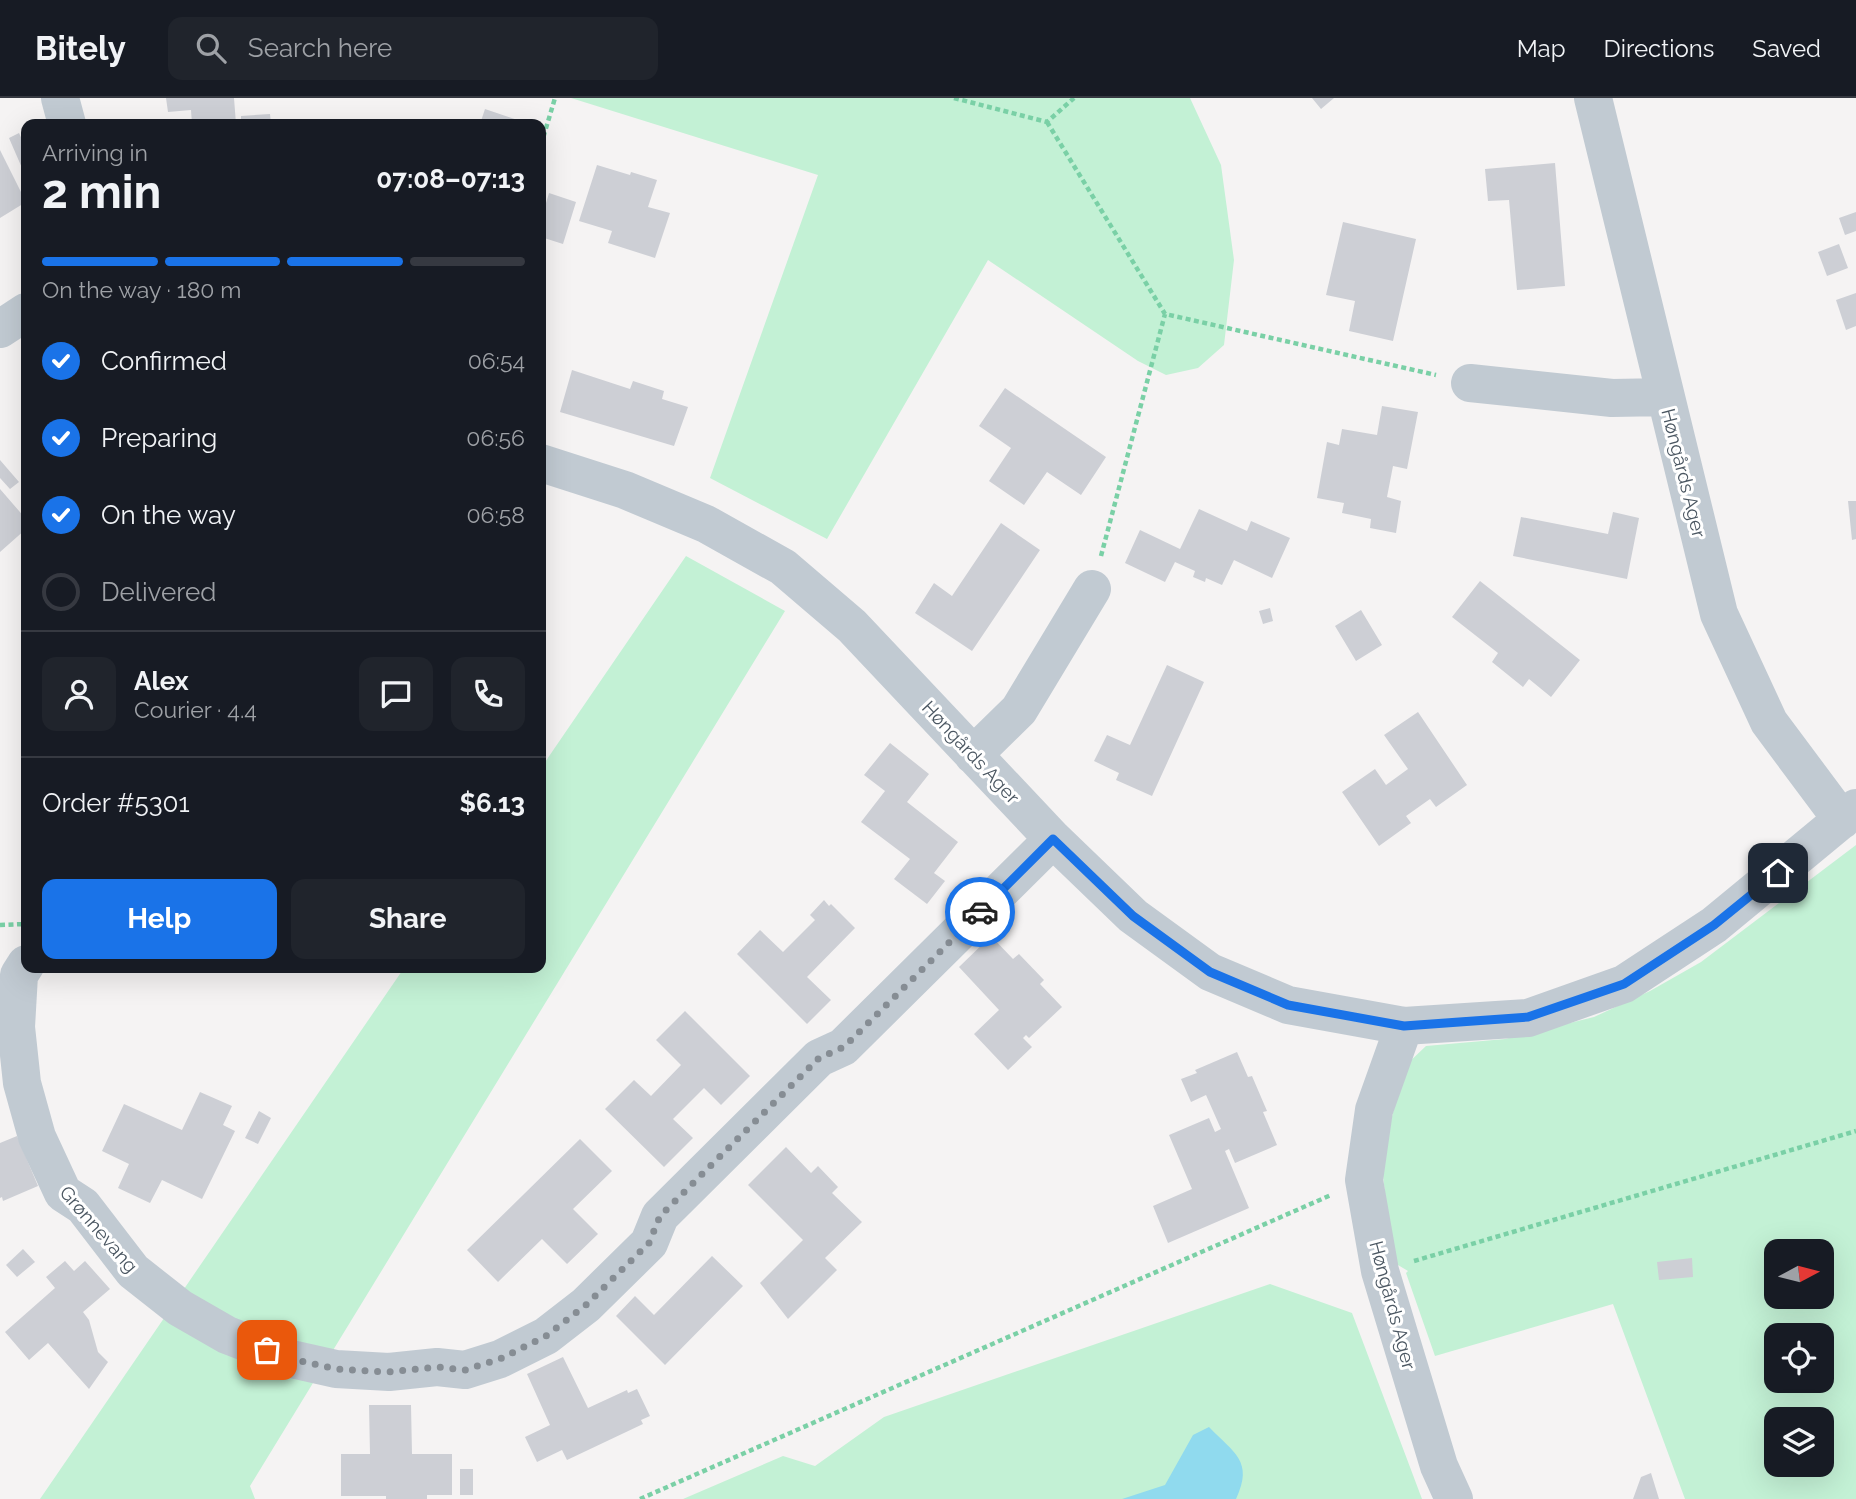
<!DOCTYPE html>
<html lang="en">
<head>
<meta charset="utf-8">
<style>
  body { margin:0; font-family:Raleway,sans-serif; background:#20242c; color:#f1f3f6; height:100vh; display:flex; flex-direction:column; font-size:26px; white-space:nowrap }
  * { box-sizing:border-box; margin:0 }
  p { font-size:23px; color:#9ea1a6 }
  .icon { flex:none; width:38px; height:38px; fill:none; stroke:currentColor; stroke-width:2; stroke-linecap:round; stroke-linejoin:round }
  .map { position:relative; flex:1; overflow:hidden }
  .drawer { position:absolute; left:21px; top:21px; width:525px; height:854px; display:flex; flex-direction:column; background:#171b24; border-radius:14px; box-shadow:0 7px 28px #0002 }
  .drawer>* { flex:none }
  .needle { width:46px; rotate:83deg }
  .fabs { position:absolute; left:1764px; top:1141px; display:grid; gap:14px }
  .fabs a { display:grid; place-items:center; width:70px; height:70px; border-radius:14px; background:#171b24; box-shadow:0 7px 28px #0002; font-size:35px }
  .pin { position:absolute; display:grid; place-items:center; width:60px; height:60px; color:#fff; margin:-30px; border-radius:14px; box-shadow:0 4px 10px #0006 }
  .courier { position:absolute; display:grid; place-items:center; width:70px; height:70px; margin:-35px; border:5px solid #1a73e8; border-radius:50%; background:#fff; color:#222; box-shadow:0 2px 9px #0007 }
  .head em { font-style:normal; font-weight:700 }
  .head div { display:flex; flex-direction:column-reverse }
  .head { display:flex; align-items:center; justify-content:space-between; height:119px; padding:0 21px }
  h1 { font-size:46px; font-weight:700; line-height:52px }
  .bar { display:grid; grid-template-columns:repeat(4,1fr); gap:10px 7px; align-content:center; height:84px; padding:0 21px }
  .bar i { height:9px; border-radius:5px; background:#363941 }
  .bar .selected { background:#1a73e8 }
  .bar p { grid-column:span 4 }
  .line { display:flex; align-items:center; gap:18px; padding:0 21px; border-top:2px solid #363941 }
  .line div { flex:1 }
  .round { display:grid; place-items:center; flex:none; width:74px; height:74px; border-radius:14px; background:#20242c }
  ol { padding:0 21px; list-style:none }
  li { display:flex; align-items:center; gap:21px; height:77px }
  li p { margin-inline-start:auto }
  li .icon { padding:7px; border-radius:50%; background:#1a73e8; color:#fff; stroke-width:4 }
  li:last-child { color:#9ea1a6 }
  li i { width:38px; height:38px; border:4px solid #363941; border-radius:50% }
  .action { display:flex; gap:14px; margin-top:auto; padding:14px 21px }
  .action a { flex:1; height:80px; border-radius:14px; background:#1a73e8; color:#fff; font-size:28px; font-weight:700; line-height:80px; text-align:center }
  .action a+a { background:#20242c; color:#f1f3f6 }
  header { display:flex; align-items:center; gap:42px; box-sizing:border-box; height:98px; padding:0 35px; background:#171b24; border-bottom:2px solid #363941 }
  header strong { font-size:33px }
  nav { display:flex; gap:38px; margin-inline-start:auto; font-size:24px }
  .search { width:490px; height:63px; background:#20242c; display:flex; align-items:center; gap:18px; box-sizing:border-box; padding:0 24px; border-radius:14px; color:#9ea1a6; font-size:26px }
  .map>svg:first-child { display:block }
  .green { fill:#c3f1d5; fill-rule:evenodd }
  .water { fill:#90daee }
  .building { fill:#cdcfd5 }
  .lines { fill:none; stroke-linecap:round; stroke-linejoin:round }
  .path { stroke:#7ad0a6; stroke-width:4.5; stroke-dasharray:5 3.5; stroke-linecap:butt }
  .minor { stroke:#c1cad2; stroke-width:38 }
  .done { stroke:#868d94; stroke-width:7; stroke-dasharray:0 12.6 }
  .route { stroke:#1a73e8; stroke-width:9 }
  .labels { text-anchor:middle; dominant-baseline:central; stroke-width:6; stroke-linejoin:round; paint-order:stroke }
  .street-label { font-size:19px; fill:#4a5661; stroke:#fff }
</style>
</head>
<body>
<header>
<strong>Bitely</strong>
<div class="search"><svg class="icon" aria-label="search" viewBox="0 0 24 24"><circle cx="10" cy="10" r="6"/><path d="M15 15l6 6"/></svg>Search here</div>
<nav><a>Map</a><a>Directions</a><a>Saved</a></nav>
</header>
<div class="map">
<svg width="1856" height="1401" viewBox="0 0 1856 1401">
  <rect width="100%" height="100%" fill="#f5f3f3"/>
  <!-- green -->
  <path class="green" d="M571,0h619l31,67 13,95 -10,85 -26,23 -32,7 -28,-14 -150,-101 -161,279 -117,-61 108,-303z
    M686,458l99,55 -535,875 5,13h-215l364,-531h137v-200z
    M1856,747v654h-171l-72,-195 -178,52 -29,-83 2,-2 -15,-9 -12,-103 24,-93 21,-20 79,-7 89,-22 56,-26 51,-29zM1776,1153h46v46h-46zM1776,1237h46v46h-46zM1776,1321h46v46h-46z
    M1270,1186l82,29 70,186h-739l100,-43 32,10 69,-49z"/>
  <!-- water -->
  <path class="water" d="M1209,1329c25,26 45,34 27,72h-114l43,-14 28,-50z"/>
  <!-- building -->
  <path class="building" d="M166,0h68l2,26h-44l-1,-14 -23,2z
    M1312,0h22l-13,11z
    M485,11l44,15h-49z
    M270,16l1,10h-30v-8z
    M19,35l7,15v18l-4,2 -13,-30z
    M0,52l26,52 -26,16z
    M1555,65l10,123 -48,4 -8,-90 -21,1 -3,-32z
    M597,67l33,10 1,-3 26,8 -9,27 22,6 -15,45 -47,-15 4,-12 -33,-10z
    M549,95l27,9 -13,42 -22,-7v-17z
    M1856,114v19l-11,4 -6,-17z
    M1343,124l73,17 -23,102 -44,-10 6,-30 -29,-6z
    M1839,146l9,24 -21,8 -9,-24z
    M1856,195v33l-10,4 -10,-30z
    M572,272l58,19 3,-8 31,10 -2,8 26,8 -14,39 -114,-34z
    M1005,290l101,69 -25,38 -34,-23 -23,33 -35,-24 22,-33 -32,-22z
    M1382,308l36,6 -11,57 -14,-3 -6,31 14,4 -5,32 -26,-5 1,-9 -29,-6 2,-10 -27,-5 10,-56 12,3 3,-16 35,6z
    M0,362l19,22 -9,7 -10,-11z
    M0,391l26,30v10l-26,23z
    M1848,403h8v38l-4,1z
    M1199,411l48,22 4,-10 39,17 -18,40 -38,-18 -12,25 -16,-7 -1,4 -12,-5 2,-6 -20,-9 -10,20 -40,-19 15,-33 40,19z
    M1613,414l26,6 -12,61 -114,-23 8,-39 87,17z
    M1001,425l39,27 -68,101 -57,-38 19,-30 18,13z
    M1480,483l100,79 -29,37 -22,-18 -6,8 -31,-25 6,-9 -46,-36z
    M1270,510l3,13 -10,3 -4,-13z
    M1361,512l21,35 -26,16 -21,-35z
    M1167,567l37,17 -52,114 -36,-16 3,-7 -25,-12 13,-26 23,10z
    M1418,614l49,73 -31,22 -6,-8 -24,17 5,7 -32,23 -37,-54 33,-23 11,16 22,-16 -24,-34z
    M890,645l39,31 -22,28 51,40 -24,31 11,8 -18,23 -33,-25 16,-20 -49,-37 24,-31 -21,-16z
    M824,802l5,6 2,-2 24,24 -48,49 24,23 -24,24 -70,-70 23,-24 23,22 32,-32 -5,-5z
    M991,838l22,23 6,-5 25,26 -4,4 22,23 -33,31 -3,-3 -3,3 9,9 -24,23 -34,-36 25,-24 -40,-43z
    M685,913l65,65 -29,29 -17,-17 -31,31 20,19 -29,29 -59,-58 29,-29 17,16 30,-31 -25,-25z
    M1237,954l11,25 4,-1 15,35 -4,1 14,33 -42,18 -6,-14 -4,2 24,57 -81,35 -15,-37 39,-17 -23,-54 40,-17 6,14 6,-3 -15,-34 -15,7 -10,-23 16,-6 -2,-3z
    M200,994l32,14 -9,19 12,6 -33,68 -40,-19 -12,23 -32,-15 11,-24 -27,-13 22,-47 58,26z
    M259,1013l12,7 -13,26 -13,-6z
    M17,1038l21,50 -35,15 -1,-4 -2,1v-55z
    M580,1041l32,32 -39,38 25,25 -31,30 -25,-25 -44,43 -31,-32z
    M786,1049l25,26 7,-7 20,21 -6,6 30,29 -37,36 12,12 -49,49 -28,-36 43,-43 -55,-55z
    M23,1151l12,13 -18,15 -11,-12z
    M712,1158l31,30 -78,79 -49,-49 19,-20 19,19z
    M1692,1160l1,19 -34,3 -2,-18z
    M65,1163l9,10 11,-10 25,28 -27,23 6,8 9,32 10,10 -19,27 -41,-46 -19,17 -24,-28 50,-44 -9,-11z
    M563,1259l25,51 39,-18 1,3 9,-4 13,27 -9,4 2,4 -76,36 -5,-10 -25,12 -12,-25 25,-12 -23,-51z
    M369,1307h42l1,49h40v41h-25v4h-41v-3h-45v-42h29z
    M460,1371h13v26h-13z
    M1651,1375l8,26h-26l8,-22z"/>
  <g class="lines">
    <!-- path -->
    <path class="path" d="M954,0l93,24 27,-24
      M1047,24l118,192 271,61
      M541,47l14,-47
      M1101,458l64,-242
      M0,827l26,-1
      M1414,1163l442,-130
      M640,1401l691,-304"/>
    <!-- minor -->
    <path class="minor" d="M60,0l7,26
      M1593,0l126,516 50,108 73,98
      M0,231l26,-17
      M1470,285l142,15 54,-1
      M541,365l84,27 81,34 77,43 69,59 201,213 80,77 77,56 78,33 116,21 124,-8 96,-34 90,-59 142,-117
      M973,657l46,-45 73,-121
      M26,866l-7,11 -3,52 6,56 15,54 26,56 20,13 50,65 47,37 47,27 60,23 49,11 53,3 48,-5 28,3 35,-11 46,-23 40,-31 63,-62 11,-27 159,-158 24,-11 210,-208
      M1404,928l-30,84 -10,70 16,91 59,195 15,33"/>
  </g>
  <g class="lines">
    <!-- done -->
    <path class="done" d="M267,1252l20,8 49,11 52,3 49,-5 28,3 35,-11 46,-23 40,-31 63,-62 11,-27 159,-158 25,-11 136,-135"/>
    <!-- route -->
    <path class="route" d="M980,814l73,-73 80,77 77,56 78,33 116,21 124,-9 96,-33 90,-59 64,-52"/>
  </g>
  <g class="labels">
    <!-- street labels -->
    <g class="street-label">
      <text transform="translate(1684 375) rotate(76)">Høngårds Ager</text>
      <text transform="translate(971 654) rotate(47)">Høngårds Ager</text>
      <text transform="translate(99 1131) rotate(49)">Grønnevang</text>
      <text transform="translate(1393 1207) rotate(75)">Høngårds Ager</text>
    </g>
  </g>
</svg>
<div class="fabs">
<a><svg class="needle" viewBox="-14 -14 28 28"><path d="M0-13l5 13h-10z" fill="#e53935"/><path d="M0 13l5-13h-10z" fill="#9ea1a6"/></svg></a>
<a><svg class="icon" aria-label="locate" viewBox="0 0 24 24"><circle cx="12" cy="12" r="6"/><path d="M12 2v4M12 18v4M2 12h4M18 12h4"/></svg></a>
<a><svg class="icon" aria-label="layers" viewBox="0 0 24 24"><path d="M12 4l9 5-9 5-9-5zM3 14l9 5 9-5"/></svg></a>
</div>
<div class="pin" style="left:267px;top:1252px;background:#ea580c"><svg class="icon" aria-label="bag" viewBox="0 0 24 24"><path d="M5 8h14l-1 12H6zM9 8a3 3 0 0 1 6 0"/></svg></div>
<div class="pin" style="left:1778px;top:775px;background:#1f2937"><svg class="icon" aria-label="home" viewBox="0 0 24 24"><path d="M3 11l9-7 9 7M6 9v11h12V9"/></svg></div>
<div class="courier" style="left:980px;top:814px"><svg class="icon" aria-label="car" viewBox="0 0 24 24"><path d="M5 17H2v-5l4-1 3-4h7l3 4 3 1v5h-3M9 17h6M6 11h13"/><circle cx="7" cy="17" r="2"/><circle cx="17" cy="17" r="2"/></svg></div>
<section class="drawer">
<div class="head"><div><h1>2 min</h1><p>Arriving in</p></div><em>07:08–07:13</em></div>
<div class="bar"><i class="selected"></i><i class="selected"></i><i class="selected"></i><i></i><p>On the way · 180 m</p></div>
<ol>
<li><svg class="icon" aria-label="check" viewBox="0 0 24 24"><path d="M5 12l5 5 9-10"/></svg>Confirmed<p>06:54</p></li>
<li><svg class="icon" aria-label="check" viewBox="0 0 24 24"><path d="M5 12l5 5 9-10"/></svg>Preparing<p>06:56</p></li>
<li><svg class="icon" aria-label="check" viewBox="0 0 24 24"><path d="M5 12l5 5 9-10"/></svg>On the way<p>06:58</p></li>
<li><i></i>Delivered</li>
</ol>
<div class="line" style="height:126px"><a class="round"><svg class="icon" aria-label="person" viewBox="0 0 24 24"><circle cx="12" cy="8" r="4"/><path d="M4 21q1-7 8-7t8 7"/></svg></a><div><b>Alex</b><p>Courier · 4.4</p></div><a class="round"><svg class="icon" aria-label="chat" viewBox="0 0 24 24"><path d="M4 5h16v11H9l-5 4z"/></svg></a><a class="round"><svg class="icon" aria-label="phone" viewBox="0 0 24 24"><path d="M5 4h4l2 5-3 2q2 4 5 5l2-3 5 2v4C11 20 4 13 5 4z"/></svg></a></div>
<div class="line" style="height:91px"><div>Order #5301</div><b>$6.13</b></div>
<div class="action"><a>Help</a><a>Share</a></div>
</section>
</div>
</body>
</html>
